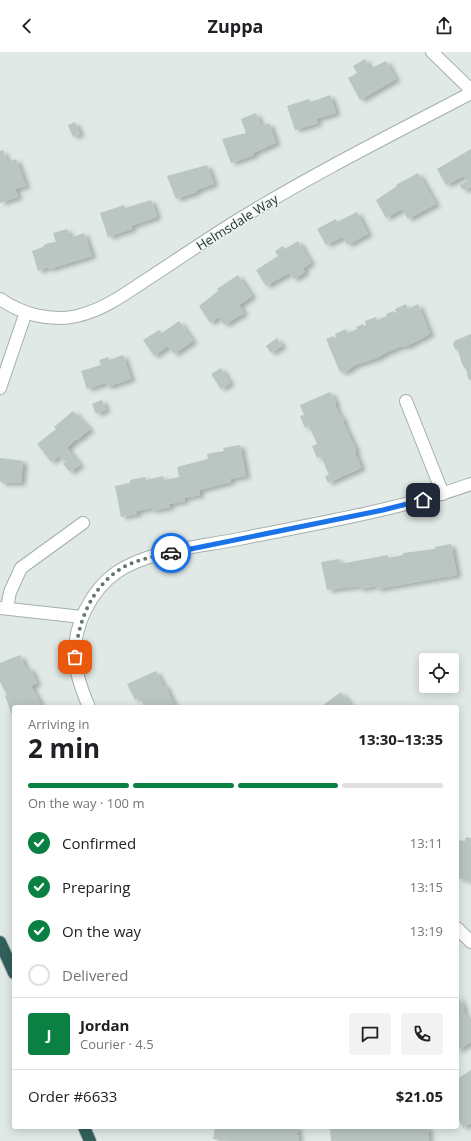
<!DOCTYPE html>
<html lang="en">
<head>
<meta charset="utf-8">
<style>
  body { margin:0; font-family:"Open Sans",sans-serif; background:#f2f2f2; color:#202124; height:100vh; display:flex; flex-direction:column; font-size:15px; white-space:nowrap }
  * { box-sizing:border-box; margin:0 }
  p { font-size:13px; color:#757577 }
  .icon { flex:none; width:22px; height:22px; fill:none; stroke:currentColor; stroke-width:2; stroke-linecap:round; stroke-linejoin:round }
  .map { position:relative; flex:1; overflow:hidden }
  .sheet { position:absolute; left:12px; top:653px; width:447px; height:424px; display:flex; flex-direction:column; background:#fff; border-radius:4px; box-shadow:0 2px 10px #0003 }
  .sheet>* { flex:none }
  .controls { position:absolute; left:419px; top:601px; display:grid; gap:8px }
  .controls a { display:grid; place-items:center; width:40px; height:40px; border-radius:4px; background:#fff; box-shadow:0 2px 10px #0003; font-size:20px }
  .pin { position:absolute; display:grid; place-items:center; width:34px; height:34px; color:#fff; margin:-17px; border-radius:8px; box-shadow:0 2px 6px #0006 }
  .courier { position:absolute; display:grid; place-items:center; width:40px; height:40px; margin:-20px; border:3px solid #1a73e8; border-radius:50%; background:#fff; color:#222; box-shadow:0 1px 5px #0007 }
  .overview em { font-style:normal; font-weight:700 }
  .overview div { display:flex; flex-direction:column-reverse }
  .overview { display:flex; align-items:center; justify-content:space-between; height:68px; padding:0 16px }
  h1 { font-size:26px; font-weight:700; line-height:30px }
  .bar { display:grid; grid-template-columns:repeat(4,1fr); gap:6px 4px; align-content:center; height:48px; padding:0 16px }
  .bar i { height:5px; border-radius:3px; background:#e0e0e0 }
  .bar .active { background:#0b8043 }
  .bar p { grid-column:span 4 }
  .line { display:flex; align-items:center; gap:10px; padding:0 16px; border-top:1px solid #e0e0e0 }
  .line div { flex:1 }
  .round { display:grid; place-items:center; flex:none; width:42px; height:42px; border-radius:4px; background:#f2f2f2 }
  ol { padding:0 16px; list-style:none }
  li { display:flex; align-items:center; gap:12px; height:44px }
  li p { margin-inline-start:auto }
  li .icon { padding:4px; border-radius:50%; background:#0b8043; color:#fff; stroke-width:4 }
  li:last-child { color:#757577 }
  li i { width:22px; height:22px; border:2px solid #e0e0e0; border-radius:50% }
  header { display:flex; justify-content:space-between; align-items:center; height:52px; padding:0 16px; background:#fff; font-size:18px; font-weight:700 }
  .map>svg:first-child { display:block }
  .building { fill:#b9c6c2; filter:url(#shadow) }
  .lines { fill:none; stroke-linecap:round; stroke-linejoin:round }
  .minor-casing { stroke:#a4b0ad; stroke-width:14 }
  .highway-casing { stroke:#bdc3c2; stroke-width:14 }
  .minor { stroke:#fff; stroke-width:12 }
  .highway { stroke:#32605b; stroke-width:12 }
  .done { stroke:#657572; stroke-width:4; stroke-dasharray:0 7.2 }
  .route { stroke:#1a73e8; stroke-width:5 }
  .labels { text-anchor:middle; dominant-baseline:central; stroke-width:3; stroke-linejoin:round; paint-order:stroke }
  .street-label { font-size:13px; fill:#233734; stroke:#f0f6f4 }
</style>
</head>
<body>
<header><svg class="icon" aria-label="back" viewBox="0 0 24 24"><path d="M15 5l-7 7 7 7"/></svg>Zuppa<svg class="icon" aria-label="share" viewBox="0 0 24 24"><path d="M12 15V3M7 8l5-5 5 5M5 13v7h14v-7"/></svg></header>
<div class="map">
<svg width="471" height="1089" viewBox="0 0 471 1089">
  <defs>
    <filter id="shadow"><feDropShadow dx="4.5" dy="2.5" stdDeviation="2" flood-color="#0004"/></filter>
  </defs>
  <rect width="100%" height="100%" fill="#e0e9e6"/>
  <!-- building -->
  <path class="building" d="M365,7l5,10 16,-8 10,18 -36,21 -12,-22 9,-5 -4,-7z
    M330,43l6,18 -20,6 2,4 -23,7 -8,-24 22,-7 2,3z
    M256,61l5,13 8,-3 7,20 -23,10 1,2 -23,8 -9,-24 24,-6 -5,-14z
    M75,70l5,12 -7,3 -5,-12z
    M471,97v38l-6,3 -4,-2 -1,-3 7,-4 -3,-5 -18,9 -9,-16z
    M3,98l4,12 9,-3 10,27 -11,3 3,8 -18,6v-52z
    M207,113l7,19 -17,6v2l-21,7 -9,-23z
    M418,121l18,31 -28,15 -6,-10 -16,9 -10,-18 21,-14 -1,-1z
    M151,148l6,17 -26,9 1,3 -24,8 -8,-24 24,-8 1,3z
    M357,160l11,22 -21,11 -4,-8 -17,8 -9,-16 19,-10 1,3z
    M67,177l3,9 14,-5 8,23 -43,13 -1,-2 -10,4 -6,-20 11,-4 2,-3 11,-2 -3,-9z
    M298,189l13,22 -8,5 2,4 -11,7 -5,-6 -23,13 -10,-16 22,-14 -3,-5 8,-5 2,3z
    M238,223l14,21 -13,9 5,8 -20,12 -5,-8 -9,6 -11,-17 19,-15 -1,-2z
    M406,252l2,5 10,-5 12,30 -23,12 -8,1 -14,6 -8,5 -22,7 -8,6 -7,1 -14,-33 7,-3 1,2 2,-1 -1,-3 11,-5 2,4 9,-4 -1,-2 7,-3 1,2 2,-1 -1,-4 11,-4 1,3 10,-4 -1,-2 7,-3 1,2 2,-1 -1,-3z
    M179,269l14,20 -19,13 -6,-8 -14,10 -11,-16 16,-10 3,3z
    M471,282v46l-3,-1 -1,-8 -5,-7 -4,-14 -3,-1 -2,-4 1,-4z
    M277,286l5,8 -11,7 -5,-7z
    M123,303l8,24 -24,8 -1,-4 -19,6 -6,-18 20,-6 -2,-5 9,-3 1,3z
    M221,316l9,15 -9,6 -10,-15z
    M330,340l6,11 -1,2 4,9 5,6 -1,2 13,28 -1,4 3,5 3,9 -33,15 -3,-7 4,-1 -8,-19 -4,2 -5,-12 5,-2 -8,-18 -4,2 -5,-12 4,-1 -4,-10z
    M102,348l4,10 -10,4 -4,-10z
    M73,359l17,18 -13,11 -1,-1 -9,9 13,17 -10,7 -7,-8 3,-3 -1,-1 -2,1 -4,-5 -8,6 -14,-18 19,-15 -2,-2z
    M240,393l6,31 -16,3 1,3 -32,8 1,5 -16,3 1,3 -16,3 1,3 -18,4v-3l-15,3v3l-16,3 -6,-31 15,-3v-3l15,-3 1,3 17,-4 1,4 15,-3 -2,-10 31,-8 -1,-5 17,-3 -1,-3z
    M0,406l23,3 -2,22h-19l-2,-2z
    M451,492l6,31 -80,14 -1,-3 -17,3v-3l-32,4 -6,-28 18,-3 1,5 48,-9v3l15,-3v-2l32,-4v-2z
    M20,603l6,14 4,-1 7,15 -6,3 11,21h-28v14l-9,-25 2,-1 -7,-13v-19z
    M156,619l7,14h2l10,22h-31l-4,-10 -5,3 -8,-16z
    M341,640l9,12 -4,3h-22l-1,-2z
    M466,785l5,1v43l-14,-3v-38l8,1z
    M457,942l7,14 -2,2 8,11h1v21l-14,9z
    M471,1018v53l-8,5 -6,-12v-37z
    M215,1075h83l-1,8h2l-1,6h-69l-16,-2z
    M330,1075h98l1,14h-98z"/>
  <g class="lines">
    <!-- minor casing -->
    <g class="minor-casing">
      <path id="minor" d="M432,0l39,38
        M0,247c22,15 50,23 77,17 26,-6 48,-22 69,-36 31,-20 61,-41 92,-60 75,-46 155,-86 233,-127
        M0,336l26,-76
        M406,349l37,93
        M0,556l82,9
        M7,556l3,-16 11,-24 62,-45
        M89,655c-7,-16 -13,-32 -14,-49 -2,-32 16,-68 42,-86 33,-22 83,-25 122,-33 78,-16 157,-28 232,-55
        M457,876l14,14"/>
    </g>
    <!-- highway casing -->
    <g class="highway-casing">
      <path id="highway" d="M0,890l14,31
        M84,1075l6,14"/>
    </g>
    <!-- minor -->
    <use href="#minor" class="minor"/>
    <!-- highway -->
    <use href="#highway" class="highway"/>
  </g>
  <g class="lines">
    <!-- done -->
    <path class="done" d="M75,605c3,-38 19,-78 57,-94 12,-5 26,-7 39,-10"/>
    <!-- route -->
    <path class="route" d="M171,501l212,-43 40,-10"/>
  </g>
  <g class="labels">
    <!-- street labels -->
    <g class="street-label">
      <text transform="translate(237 170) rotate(-32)">Helmsdale Way</text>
    </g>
  </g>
</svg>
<div class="controls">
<a><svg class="icon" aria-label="locate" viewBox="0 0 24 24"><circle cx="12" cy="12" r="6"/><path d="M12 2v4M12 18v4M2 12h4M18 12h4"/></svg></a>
</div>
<div class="pin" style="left:75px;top:605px;background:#ea580c"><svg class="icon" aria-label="bag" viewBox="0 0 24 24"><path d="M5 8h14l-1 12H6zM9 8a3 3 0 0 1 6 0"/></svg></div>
<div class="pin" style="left:423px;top:448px;background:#1f2937"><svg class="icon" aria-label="home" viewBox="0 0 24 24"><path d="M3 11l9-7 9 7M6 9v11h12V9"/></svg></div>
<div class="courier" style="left:171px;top:501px"><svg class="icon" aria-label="car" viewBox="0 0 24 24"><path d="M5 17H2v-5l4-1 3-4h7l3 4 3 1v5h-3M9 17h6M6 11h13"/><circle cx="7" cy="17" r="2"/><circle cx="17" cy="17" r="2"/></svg></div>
<section class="sheet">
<div class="overview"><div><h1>2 min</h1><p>Arriving in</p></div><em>13:30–13:35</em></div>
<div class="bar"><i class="active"></i><i class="active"></i><i class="active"></i><i></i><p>On the way · 100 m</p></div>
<ol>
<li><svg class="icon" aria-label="check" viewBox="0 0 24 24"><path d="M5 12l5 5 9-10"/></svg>Confirmed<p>13:11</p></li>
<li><svg class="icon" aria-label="check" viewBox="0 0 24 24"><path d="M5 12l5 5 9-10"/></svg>Preparing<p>13:15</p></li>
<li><svg class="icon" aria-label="check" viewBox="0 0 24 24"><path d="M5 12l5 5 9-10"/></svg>On the way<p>13:19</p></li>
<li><i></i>Delivered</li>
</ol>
<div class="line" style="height:72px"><b class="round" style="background:#0b8043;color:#fff">J</b><div><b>Jordan</b><p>Courier · 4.5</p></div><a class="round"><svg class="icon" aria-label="chat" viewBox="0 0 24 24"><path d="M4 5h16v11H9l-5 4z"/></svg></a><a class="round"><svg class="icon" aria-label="phone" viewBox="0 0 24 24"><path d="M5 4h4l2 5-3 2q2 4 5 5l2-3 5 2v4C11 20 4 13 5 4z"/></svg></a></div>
<div class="line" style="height:52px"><div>Order #6633</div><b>$21.05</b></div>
</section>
</div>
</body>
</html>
